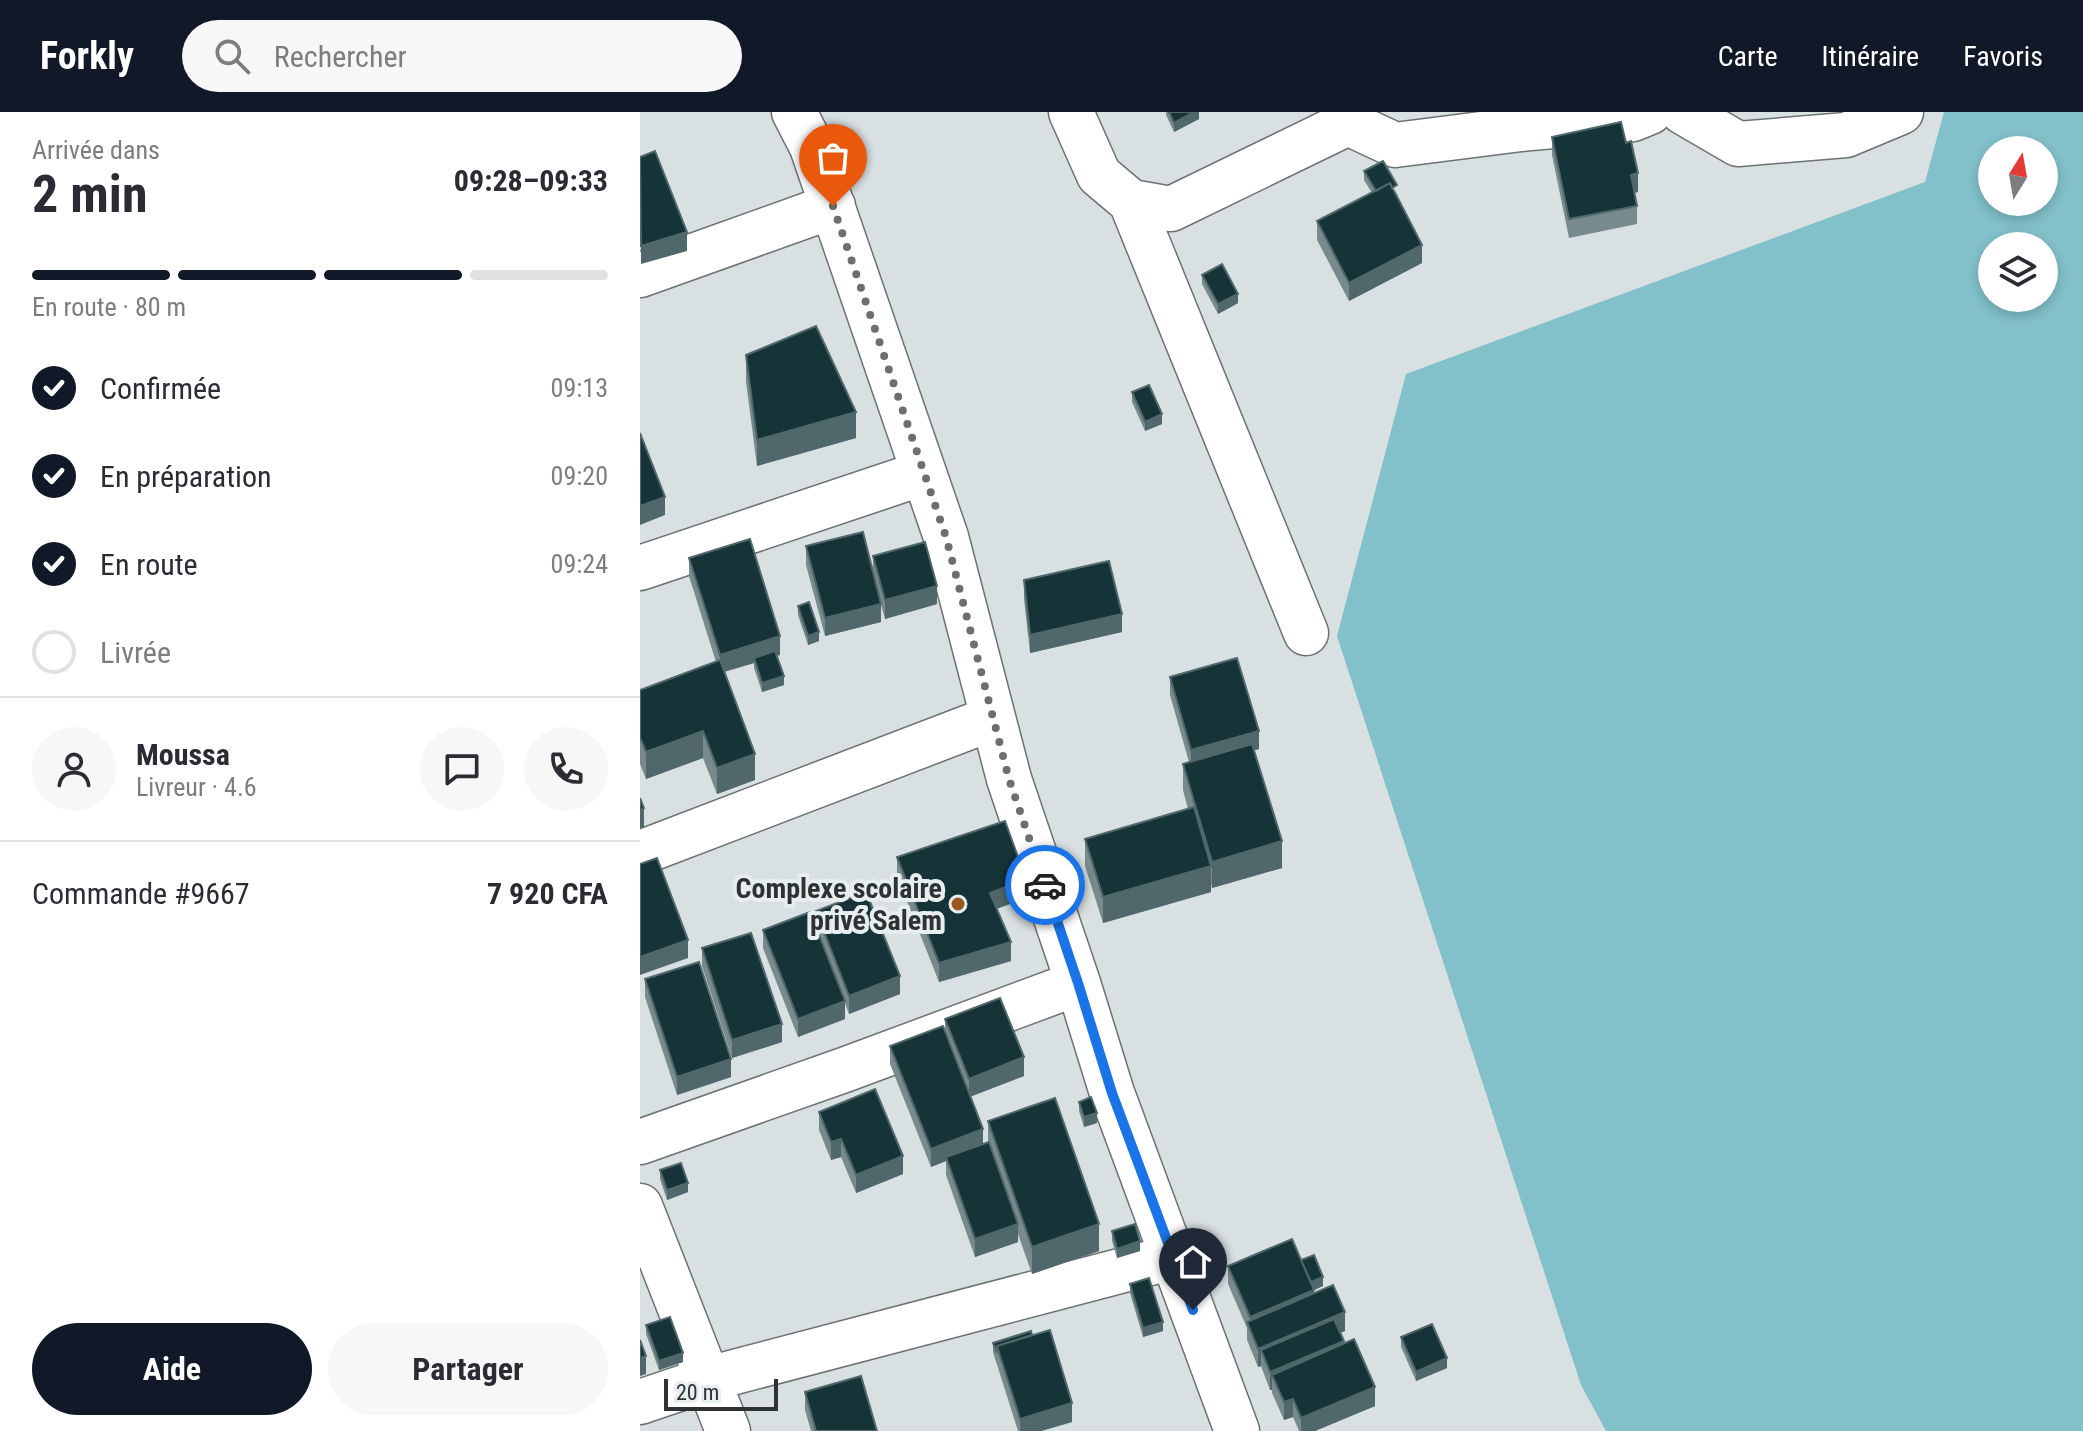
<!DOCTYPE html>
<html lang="fr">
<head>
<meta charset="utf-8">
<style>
  body { margin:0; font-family:"Roboto Condensed",sans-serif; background:#f7f7f7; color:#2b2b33; height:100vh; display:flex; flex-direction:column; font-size:30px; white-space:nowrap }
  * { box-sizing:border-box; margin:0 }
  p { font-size:26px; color:#7c7c81 }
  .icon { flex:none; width:44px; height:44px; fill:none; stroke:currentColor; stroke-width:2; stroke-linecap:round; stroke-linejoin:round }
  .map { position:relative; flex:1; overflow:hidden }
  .drawer { display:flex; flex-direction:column; background:#fff; width:640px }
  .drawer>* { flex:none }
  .needle { width:52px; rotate:11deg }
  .tools { position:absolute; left:1338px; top:24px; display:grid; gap:16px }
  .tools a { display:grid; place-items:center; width:80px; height:80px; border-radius:50%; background:#fff; box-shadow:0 4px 12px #0003; font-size:40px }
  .scale { position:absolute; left:24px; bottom:20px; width:114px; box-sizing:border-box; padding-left:8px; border:4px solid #2f3232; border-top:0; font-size:22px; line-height:28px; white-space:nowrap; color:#2f3232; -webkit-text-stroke:6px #e7eeef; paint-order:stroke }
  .pin { position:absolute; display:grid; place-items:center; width:68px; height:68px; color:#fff; margin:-82px -34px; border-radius:50% 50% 50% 0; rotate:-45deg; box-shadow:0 0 8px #0007 }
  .pin .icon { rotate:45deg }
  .courier { position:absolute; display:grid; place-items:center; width:80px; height:80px; margin:-40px; border:6px solid #1a73e8; border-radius:50%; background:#fff; color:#222; box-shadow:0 2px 10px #0007 }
  .summary em { font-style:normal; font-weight:700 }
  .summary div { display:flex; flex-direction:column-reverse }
  .summary { display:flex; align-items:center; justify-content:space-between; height:136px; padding:0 32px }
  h1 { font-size:52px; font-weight:700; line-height:60px }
  .bar { display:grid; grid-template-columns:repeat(4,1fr); gap:12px 8px; align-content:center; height:96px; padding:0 32px }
  .bar i { height:10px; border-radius:6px; background:#e1e1e2 }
  .bar .active { background:#111827 }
  .bar p { grid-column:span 4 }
  .line { display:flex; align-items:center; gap:20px; padding:0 32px; border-top:2px solid #e1e1e2 }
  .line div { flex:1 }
  .round { display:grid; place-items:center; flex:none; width:84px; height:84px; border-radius:42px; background:#f7f7f7 }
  ol { padding:0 32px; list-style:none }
  li { display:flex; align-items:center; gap:24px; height:88px }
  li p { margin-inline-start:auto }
  li .icon { padding:8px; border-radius:50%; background:#111827; color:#fff; stroke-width:4 }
  li:last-child { color:#7c7c81 }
  li i { width:44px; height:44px; border:4px solid #e1e1e2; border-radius:50% }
  .action { display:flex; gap:16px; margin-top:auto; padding:16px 32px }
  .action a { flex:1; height:92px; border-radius:48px; background:#111827; color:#fff; font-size:32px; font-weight:700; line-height:92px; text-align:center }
  .action a+a { background:#f7f7f7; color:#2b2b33 }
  header { display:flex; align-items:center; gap:48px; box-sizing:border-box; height:112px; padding:0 40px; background:#111827; color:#fff }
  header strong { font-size:38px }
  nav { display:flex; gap:44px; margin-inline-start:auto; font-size:28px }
  .search { width:560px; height:72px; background:#f7f7f7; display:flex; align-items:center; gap:20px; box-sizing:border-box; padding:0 28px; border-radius:44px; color:#7c7c81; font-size:30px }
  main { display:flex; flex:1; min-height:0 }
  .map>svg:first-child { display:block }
  .green { fill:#82c0ca; fill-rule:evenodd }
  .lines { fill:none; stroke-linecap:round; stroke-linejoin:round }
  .minor-casing { stroke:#6c7273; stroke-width:47 }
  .minor { stroke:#fff; stroke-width:44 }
  .wall { fill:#788a8c }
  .shaded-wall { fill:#50686b }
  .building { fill:#163438; stroke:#50686b; stroke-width:2 }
  .done { stroke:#6a6f6f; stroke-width:8; stroke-dasharray:0 14.4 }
  .route { stroke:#1a73e8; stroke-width:10 }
  .poi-dot { fill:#985920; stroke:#e7eeef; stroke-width:3 }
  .labels { text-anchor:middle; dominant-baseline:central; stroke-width:8; stroke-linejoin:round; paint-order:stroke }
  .poi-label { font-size:28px; font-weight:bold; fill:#2f3232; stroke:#e7eeef; text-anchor:end }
</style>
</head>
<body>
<header>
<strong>Forkly</strong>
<div class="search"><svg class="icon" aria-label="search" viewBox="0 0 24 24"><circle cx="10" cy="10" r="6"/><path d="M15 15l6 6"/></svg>Rechercher</div>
<nav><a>Carte</a><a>Itinéraire</a><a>Favoris</a></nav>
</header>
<main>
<section class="drawer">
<div class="summary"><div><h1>2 min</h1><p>Arrivée dans</p></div><em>09:28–09:33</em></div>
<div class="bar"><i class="active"></i><i class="active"></i><i class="active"></i><i></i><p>En route · 80 m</p></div>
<ol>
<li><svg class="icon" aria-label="check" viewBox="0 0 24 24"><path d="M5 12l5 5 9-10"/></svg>Confirmée<p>09:13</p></li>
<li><svg class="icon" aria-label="check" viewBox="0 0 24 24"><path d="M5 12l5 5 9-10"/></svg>En préparation<p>09:20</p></li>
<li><svg class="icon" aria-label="check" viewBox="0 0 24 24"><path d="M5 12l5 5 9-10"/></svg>En route<p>09:24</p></li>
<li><i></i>Livrée</li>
</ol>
<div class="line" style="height:144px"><a class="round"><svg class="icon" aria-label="person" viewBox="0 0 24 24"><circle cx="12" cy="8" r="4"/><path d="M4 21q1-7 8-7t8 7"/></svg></a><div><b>Moussa</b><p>Livreur · 4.6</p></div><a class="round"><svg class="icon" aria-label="chat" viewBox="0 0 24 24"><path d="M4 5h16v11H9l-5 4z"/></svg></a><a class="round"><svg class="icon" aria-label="phone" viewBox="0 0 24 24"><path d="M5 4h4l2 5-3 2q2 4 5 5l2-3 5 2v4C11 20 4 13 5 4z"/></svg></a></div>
<div class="line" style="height:104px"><div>Commande #9667</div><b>7 920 CFA</b></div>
<div class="action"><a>Aide</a><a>Partager</a></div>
</section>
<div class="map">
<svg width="1443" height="1319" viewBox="0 0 1443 1319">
  <rect width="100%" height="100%" fill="#d9e0e1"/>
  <!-- green -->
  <path class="green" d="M1304,0h139v1319h-477l-25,-46 -244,-749 69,-262 519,-192zM1352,38h52v52h-52zM1352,134h52v52h-52z"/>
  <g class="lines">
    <!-- minor casing -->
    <g class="minor-casing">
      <path id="minor" d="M154,0l18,35 134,390 63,242 69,204 34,110 125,338
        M431,0l28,63 32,27 40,7 177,-86 3,-11
        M1043,0l55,32 108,-9 55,-23
        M708,11l47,22 126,-16 112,-10 17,-7
        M491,90l175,431
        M0,163l193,-69
        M0,456l283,-95
        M0,741l353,-135
        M0,1030l204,-72 234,-87
        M0,1094l88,225
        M0,1290l68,-23 465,-122"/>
    </g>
    <!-- minor -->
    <use href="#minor" class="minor"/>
  </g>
  <!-- wall -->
  <path class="wall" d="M526,0h33v7l-25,13 -8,-17z
    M912,25l86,55 -4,1 3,13v18l-68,14 -17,-83z
    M724,59l33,23 25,69 -73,38 -32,-61v-19l55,-28 -8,-13z
    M562,163l36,28 -20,11 -16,-30z
    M106,243l110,83 -99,28 -11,-84z
    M492,280l30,32 -17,7 -13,-29z
    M166,434l67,23v-13l64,48 -52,15 -4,-14v17l-56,14 -19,-71z
    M49,446l91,97 -3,1 7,29 -22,7 -8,-24v-5l-30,9 31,108 -38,14 -14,-36 -57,21 -6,-15v-74l76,-28 -27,-86z
    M384,468l98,52 -92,21 -6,-54z
    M158,494l21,35 -11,4 -10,-30z
    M530,565l89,72 -5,1 28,118 -70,20 -1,-4v8l-108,31 -18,-57v-27l103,-30 -5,-19v-26l6,-2 -19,-67z
    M257,745l129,41 -29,11 14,52 -72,21 -42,-106z
    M176,799l84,83 -51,20 -4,-11v16l-47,18 -35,-89v-18l53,-4z
    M62,836l80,94 -50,16 -30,-92z
    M5,867l86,98 -54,18 -32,-98z
    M305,907l79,57 -54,21 13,47 5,-2v-21l111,130 -67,23 -14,-40v8l-43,15 -29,-82v-14l-15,6 -41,-103v-18l55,-13z
    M439,990l18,21 -13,4 -5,-16z
    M179,1000l84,62 -47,19 -15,-36 -10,3 -12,-30z
    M20,1058l28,22 -21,8 -7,-21z
    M472,1119l28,20 -23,7 -5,-17z
    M661,1148l22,26 -9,4v3l31,38 -5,2 4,11 31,62 -60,25h-16l-6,-14 -9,3 -12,-27v-3h-2l-9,-24 -3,1 -11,-27v-12l-19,-44v-18z
    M490,1172l33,47 -20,6 -13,-44z
    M6,1213l37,37 -24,8 -13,-36z
    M392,1223l40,87 -31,9h-23l-25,-79v-9z
    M761,1225l46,31 -31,13 -15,-34z
    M165,1280l72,39h-66l-6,-21z"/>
  <!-- shaded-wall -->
  <path class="shaded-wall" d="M554,0h5v7l-25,13v-9z
    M998,61v19l-7,1v-18z
    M47,120v19l-46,13v-18z
    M782,133v18l-73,38v-18z
    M598,182v9l-20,11v-10z
    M216,300v26l-99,28v-26z
    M522,302v10l-17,7v-9z
    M25,385v18l-25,10v-19z
    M297,474v18l-52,15v-19z
    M241,492v18l-56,14v-18z
    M482,502v18l-92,21v-18z
    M179,520v9l-11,4v-9z
    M140,524v19l-25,7 -1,-4v5l-34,10v-18z
    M144,564v9l-22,7v-9z
    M63,619v27l-57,21v-27z
    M619,619v18l-68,19v-18z
    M115,642v26l-38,14v-26z
    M4,696v19l-4,1v-18z
    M642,729v27l-70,20v-26z
    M571,754v26l-108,31v-26z
    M386,767v19l-36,13v-18z
    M48,828v18l-48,17v-18z
    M371,830v19l-72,21v-19z
    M260,864v18l-51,20v-18z
    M205,889v18l-47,18v-18z
    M142,912v18l-50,16v-18z
    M384,945v19l-55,21v-18z
    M91,947v18l-54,18v-18z
    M457,1001v10l-13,4v-10z
    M343,1017v18l-37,10v4l-15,6v-18z
    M201,1027v18l-10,3v-18z
    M263,1044v18l-47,19v-18z
    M48,1071v9l-21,8v-10z
    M378,1112v18l-43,15v-18z
    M459,1112v27l-67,23v-27z
    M500,1129v10l-23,7v-9z
    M683,1165v9l-9,4v18l-64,22v-13l59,-34z
    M705,1200v19l-79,33 -5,-14v16l-3,1v-18z
    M523,1210v9l-20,6v-9z
    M704,1229v18l-72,16v15h-2v-18z
    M43,1241v9l-24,8v-9z
    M6,1244v18l-6,2v-18z
    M807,1246v10l-31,13v-9z
    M735,1275v19l-60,25h-14v-13z
    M653,1287v18l-9,3v-18z
    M432,1291v19l-31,9h-21v-12z"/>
  <!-- building -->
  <path class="building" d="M529,0h25l-20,11z
    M981,10l5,21 5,-2 7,32 -7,2 6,31 -68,13 -17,-82z
    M15,39l32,81 -46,14 -1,-89z
    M743,49l14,24 -5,3 -2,-5 -14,8 -12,-20z
    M750,71l32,62 -73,38 -32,-62z
    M582,152l16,30 -20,10 -16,-29z
    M176,214l40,86 -99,28 -11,-85z
    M509,273l13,29 -17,8 -13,-30z
    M0,321l25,64 -25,9z
    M223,420l18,72 -56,14 -19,-72z
    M110,427l30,97 -60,19 -31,-97z
    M285,430l12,44 -52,14 -12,-44z
    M469,449l13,53 -92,21 -6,-55z
    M169,490l10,30 -11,4 -10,-30z
    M135,539l9,25 -22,7 -8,-25z
    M597,546l22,73 -68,19 -21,-73z
    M80,548l35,94 -38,14 -14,-37 -57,21 -6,-15v-47z
    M612,632l30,97 -70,21 -29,-98z
    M0,686l4,10 -4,2z
    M554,695l17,59 -108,31 -18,-58z
    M365,709l21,58 -36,14 21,49 -72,21 -42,-106z
    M17,746l31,82 -48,17v-93z
    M226,780l34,84 -51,20 -33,-85z
    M170,800l35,89 -47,18 -35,-89z
    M111,821l31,91 -50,16 -30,-92z
    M59,850l32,97 -54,18 -32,-98z
    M360,886l24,59 -55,22 -24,-60z
    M303,914l40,103 -52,20 -41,-103z
    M235,977l28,67 -47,19 -15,-36 -10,3 -12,-30z
    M451,985l6,16 -13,4 -5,-15z
    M415,986l44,126 -67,23 -44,-126z
    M349,1030l29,82 -43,15 -29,-82z
    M41,1051l7,20 -21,7 -7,-20z
    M495,1112l5,17 -23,8 -5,-18z
    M652,1127l22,51 -64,27 -22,-51z
    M674,1143l9,22 -12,5 -10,-22z
    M509,1166l14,44 -20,6 -13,-44z
    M693,1173l12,27 -87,37 -11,-27z
    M30,1205l13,36 -24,8 -13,-36z
    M694,1207l10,22 -74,31 -9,-22z
    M792,1212l15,34 -31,14 -15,-35z
    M410,1218l22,73 -52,16 -23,-73z
    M391,1219l1,4 -35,11v7l-4,-10z
    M714,1227l21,48 -74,31 -8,-19 -9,3 -12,-27z
    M0,1228l6,16 -6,2z
    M221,1264l16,55h-61l-11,-39z"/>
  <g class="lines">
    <!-- done -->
    <path class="done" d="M193,94l113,331 63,242 36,106"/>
    <!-- route -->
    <path class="route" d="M405,773l33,98 34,110 81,217"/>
  </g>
  <!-- markers -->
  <circle class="poi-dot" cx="318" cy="792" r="8"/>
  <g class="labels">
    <!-- poi labels -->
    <g class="poi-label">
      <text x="302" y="776">Complexe scolaire<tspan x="302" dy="32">privé Salem</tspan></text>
    </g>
  </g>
</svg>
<div class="tools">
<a><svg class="needle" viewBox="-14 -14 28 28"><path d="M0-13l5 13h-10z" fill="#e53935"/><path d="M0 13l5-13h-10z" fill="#7c7c81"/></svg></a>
<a><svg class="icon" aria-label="layers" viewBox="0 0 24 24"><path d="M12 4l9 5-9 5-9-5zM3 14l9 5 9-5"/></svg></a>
</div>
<div class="scale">20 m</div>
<div class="pin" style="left:193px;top:94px;background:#ea580c"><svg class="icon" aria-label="bag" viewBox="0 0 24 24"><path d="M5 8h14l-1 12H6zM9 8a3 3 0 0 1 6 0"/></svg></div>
<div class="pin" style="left:553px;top:1198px;background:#1f2937"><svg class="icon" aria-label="home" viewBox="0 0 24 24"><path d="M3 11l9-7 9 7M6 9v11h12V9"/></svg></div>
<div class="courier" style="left:405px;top:773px"><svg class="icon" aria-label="car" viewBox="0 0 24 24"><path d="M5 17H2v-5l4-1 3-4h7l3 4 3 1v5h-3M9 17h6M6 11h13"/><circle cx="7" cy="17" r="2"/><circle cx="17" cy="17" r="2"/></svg></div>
</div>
</main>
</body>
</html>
